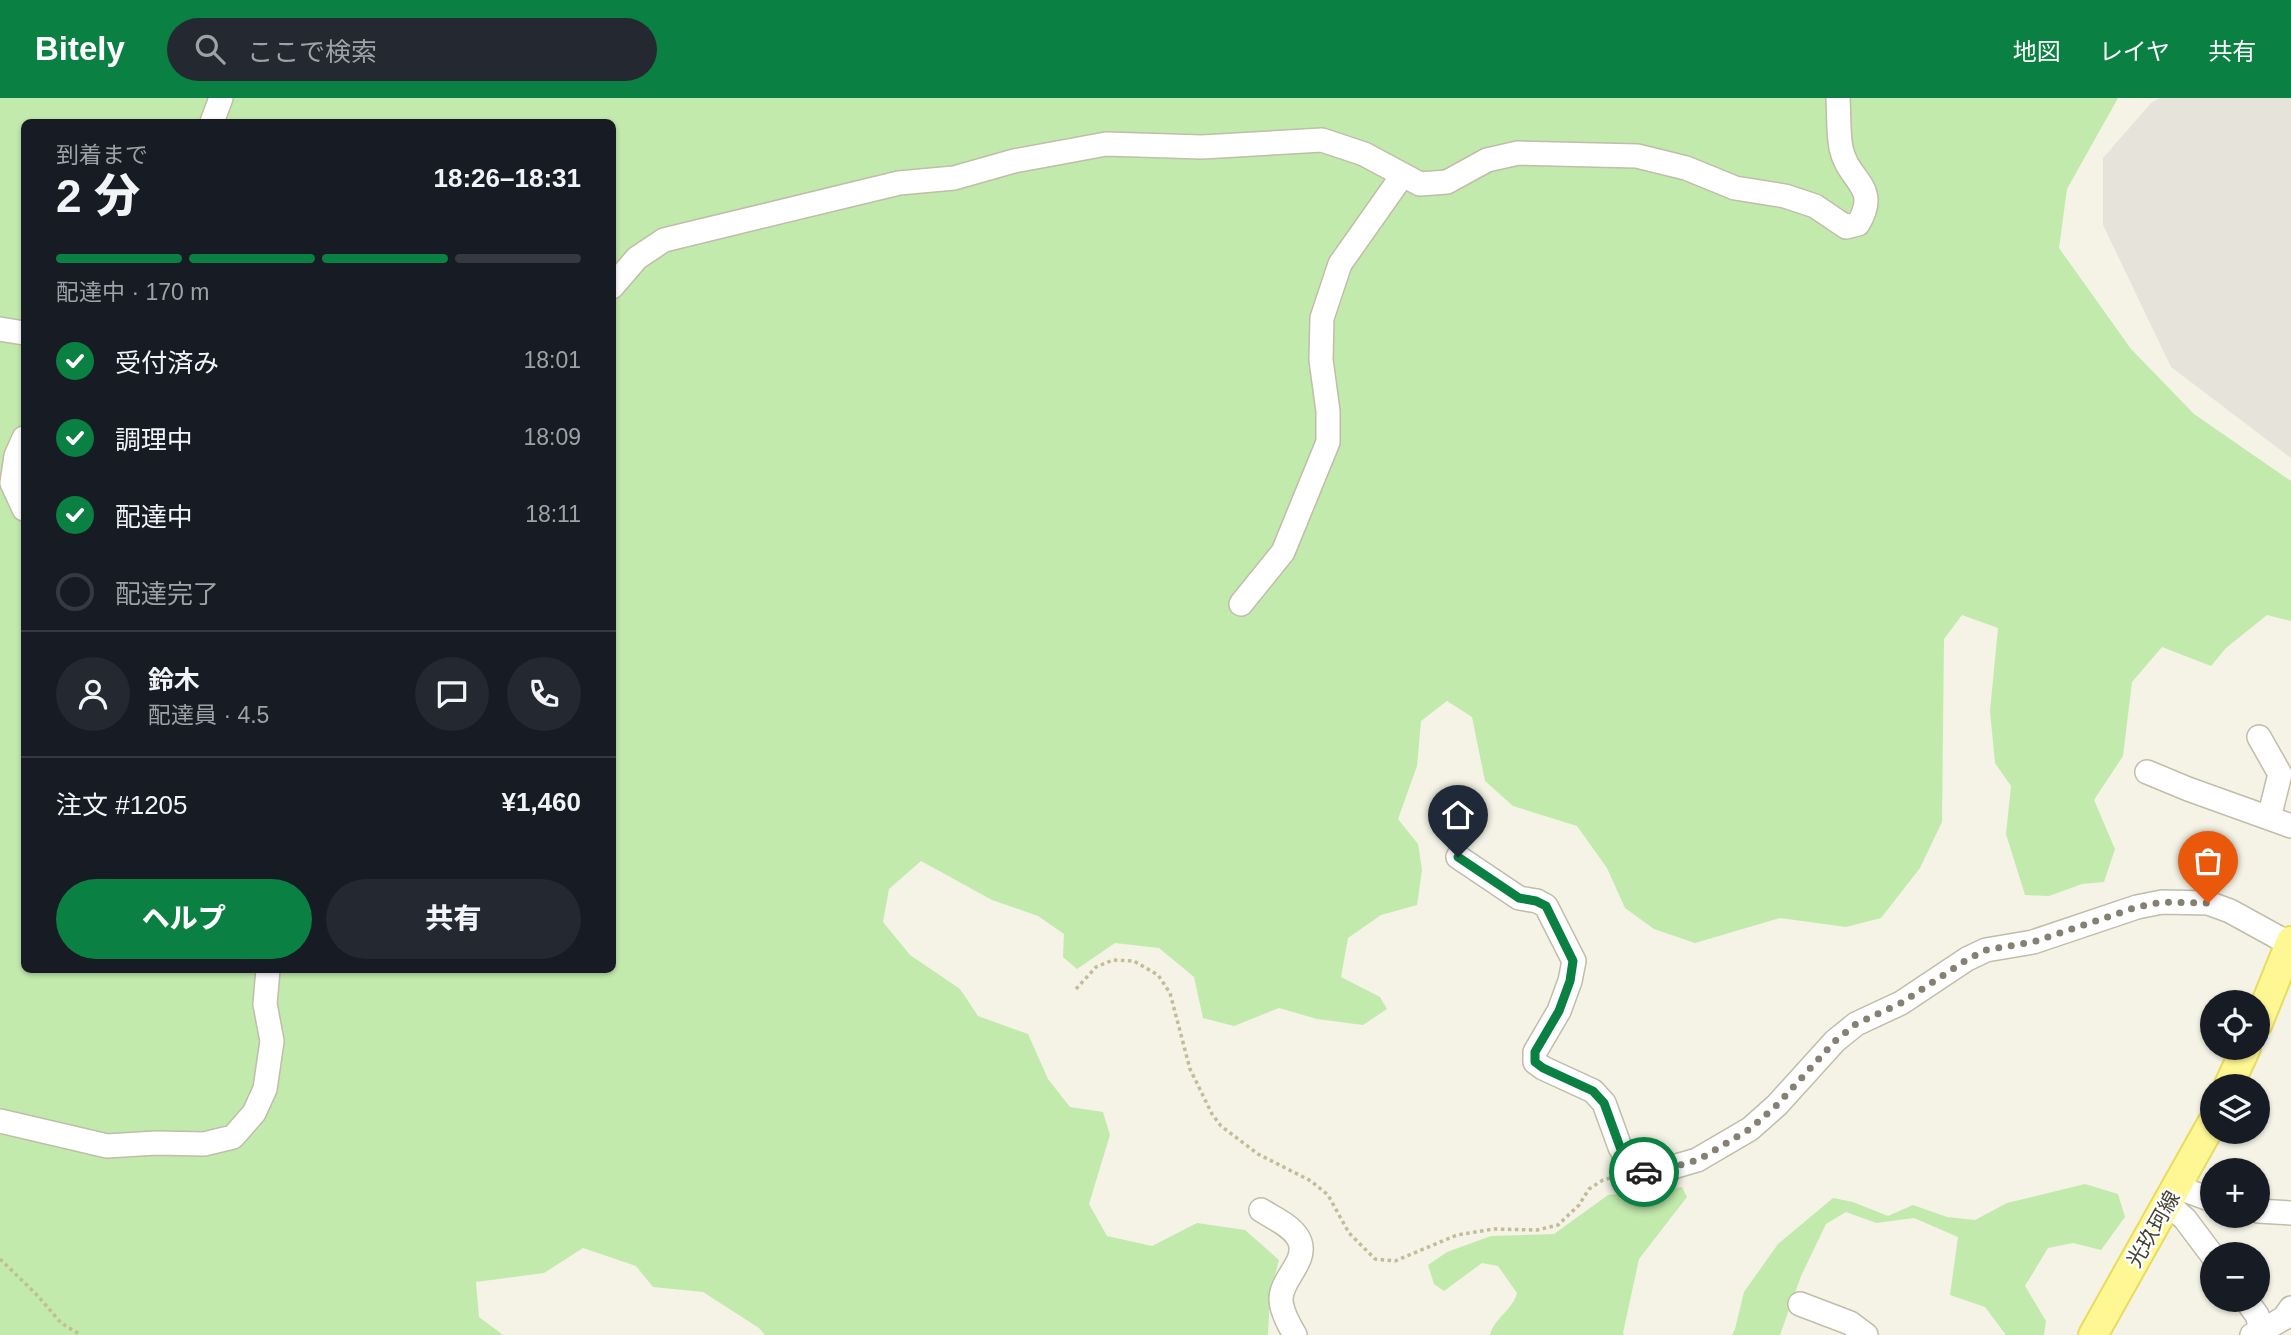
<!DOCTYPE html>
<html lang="ja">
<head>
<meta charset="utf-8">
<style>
  body { margin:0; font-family:Helvetica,"Noto Sans JP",sans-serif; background:#242831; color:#f1f3f6; height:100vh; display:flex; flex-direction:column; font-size:26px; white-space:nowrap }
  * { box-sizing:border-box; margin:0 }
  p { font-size:23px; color:#9ea1a6 }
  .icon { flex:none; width:38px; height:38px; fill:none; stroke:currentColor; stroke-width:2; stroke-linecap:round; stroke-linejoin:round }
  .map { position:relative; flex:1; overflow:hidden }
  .side { position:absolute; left:21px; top:21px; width:595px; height:854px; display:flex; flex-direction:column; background:#171b24; border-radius:10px; box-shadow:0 2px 5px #0004 }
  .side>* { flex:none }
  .fabs { position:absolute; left:2200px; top:892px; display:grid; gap:14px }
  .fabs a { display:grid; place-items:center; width:70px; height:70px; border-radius:50%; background:#171b24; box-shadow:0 2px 5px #0004; font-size:35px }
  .pin { position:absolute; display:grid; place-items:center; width:60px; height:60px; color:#fff; margin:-72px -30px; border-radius:50% 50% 50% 0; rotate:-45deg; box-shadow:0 0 7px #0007 }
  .pin .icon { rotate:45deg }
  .courier { position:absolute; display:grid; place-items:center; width:70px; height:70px; margin:-35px; border:5px solid #0b8043; border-radius:50%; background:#fff; color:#222; box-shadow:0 2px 9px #0007 }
  .head em { font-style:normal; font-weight:800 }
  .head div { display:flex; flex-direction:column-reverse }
  .head { display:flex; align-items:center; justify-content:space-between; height:119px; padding:0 35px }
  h1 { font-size:46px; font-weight:800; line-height:52px }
  .bar { display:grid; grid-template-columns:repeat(4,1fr); gap:10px 7px; align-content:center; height:84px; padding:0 35px }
  .bar i { height:9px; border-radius:5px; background:#363941 }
  .bar .on { background:#0b8043 }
  .bar p { grid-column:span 4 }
  .line { display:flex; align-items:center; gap:18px; padding:0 35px; border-top:2px solid #363941 }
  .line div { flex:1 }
  .round { display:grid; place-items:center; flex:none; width:74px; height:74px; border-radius:37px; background:#242831 }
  ol { padding:0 35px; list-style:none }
  li { display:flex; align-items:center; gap:21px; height:77px }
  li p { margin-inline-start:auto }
  li .icon { padding:7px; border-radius:50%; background:#0b8043; color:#fff; stroke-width:4 }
  li:last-child { color:#9ea1a6 }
  li i { width:38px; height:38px; border:4px solid #363941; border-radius:50% }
  .button { display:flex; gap:14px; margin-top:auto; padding:14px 35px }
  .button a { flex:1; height:80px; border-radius:42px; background:#0b8043; color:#fff; font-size:28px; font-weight:800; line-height:80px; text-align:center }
  .button a+a { background:#242831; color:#f1f3f6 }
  header { display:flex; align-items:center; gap:42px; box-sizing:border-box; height:98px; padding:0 35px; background:#0b8043; color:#fff }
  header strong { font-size:33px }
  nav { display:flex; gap:38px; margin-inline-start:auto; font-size:24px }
  .search { width:490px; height:63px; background:#242831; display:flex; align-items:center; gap:18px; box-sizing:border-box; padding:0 24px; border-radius:38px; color:#9ea1a6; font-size:26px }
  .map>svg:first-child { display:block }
  .industrial { fill:#e6e3db }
  .green { fill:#c2eaad; fill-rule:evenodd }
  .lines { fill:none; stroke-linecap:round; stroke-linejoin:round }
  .minor-casing { stroke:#c0bda8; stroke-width:26 }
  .major-casing { stroke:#e8dc60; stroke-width:32 }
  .path { stroke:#c2bc99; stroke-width:3.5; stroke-dasharray:3.5 3.5; stroke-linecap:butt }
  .minor { stroke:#fff; stroke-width:23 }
  .major { stroke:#fff794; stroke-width:28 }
  .done { stroke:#848173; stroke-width:7; stroke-dasharray:0 12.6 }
  .route { stroke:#0b8043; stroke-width:9 }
  .labels { text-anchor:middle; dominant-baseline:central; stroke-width:5; stroke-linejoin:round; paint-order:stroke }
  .street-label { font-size:21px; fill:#474435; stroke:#fff }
</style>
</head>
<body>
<header>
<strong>Bitely</strong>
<div class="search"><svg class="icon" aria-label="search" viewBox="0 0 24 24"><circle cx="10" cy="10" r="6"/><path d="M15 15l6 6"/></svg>ここで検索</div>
<nav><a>地図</a><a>レイヤ</a><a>共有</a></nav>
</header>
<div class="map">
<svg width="2291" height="1237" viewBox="0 0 2291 1237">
  <rect width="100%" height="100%" fill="#f4f3e6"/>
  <!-- industrial -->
  <path class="industrial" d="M2160,0h131v360l-120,-91 -68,-142v-67l48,-55z"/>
  <!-- green -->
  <path class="green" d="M0,0h2118l-51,91 -8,59 72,101 63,65 97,67v140l-24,-6 -41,33 -15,18 -49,-19 -30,35 -9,74 -29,44 21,49 -11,33 -22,2 -33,12 -24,-1 -19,-61 5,-48 -16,-23 -5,-52 8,-83 -36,-13 -18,24 -2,183 -22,46 -39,50 -35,9 -66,-9 -85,25 -41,-14 -29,-21 -18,-40 -30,-42 -64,-20 -28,-25 -13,-64 -25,-16 -26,20 -4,45 -19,53 20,25 4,26 -5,35 -36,10 -33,23 -7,39 39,20 7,12 -24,16 -46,-6 -38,-11 -45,18 -31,-8 -9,-41 -35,-29 -44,-5 -38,26 -14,-12 1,-23 -26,-18 -46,-16 -71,-39 -32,28 -6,33 27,33 50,34 18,27 50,18 20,45 22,28 33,5 7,23 -21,69 18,32 45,10 45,-23 48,7 34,30 -9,34 -2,41h-503l-6,-7 -56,-36 -50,-5 -17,-21 -53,-18 -39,25 -68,9 3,35 24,18h-503zM24,24h588v848h-588z
    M2085,1086l33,10 7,23 -24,33 -28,-7 -25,5 -23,38 21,35 -2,14h-38l-21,-28 -35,-12 8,-58 -44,-19 -38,5 -30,-11 -20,12 -25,52 -21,59h-48l3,-6 9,-37 34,-48 55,-46 20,4 35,14 25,-11 34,12 28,3 32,-17z
    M1682,1089l5,10 -48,62 -16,74 1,2h-134c4,-17 23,-25 27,-42l-19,-27 -16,-3 -38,28 -10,-7 -6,-19 19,-13 44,-16 63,-2 54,-39z"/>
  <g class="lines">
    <!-- minor casing -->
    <g class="minor-casing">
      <path id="minor" d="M212,24l9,-24
        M612,189l25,-29 27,-18 235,-57 55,-5 60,-17 92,-17 96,3 120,-7 42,14 56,30 27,-2 40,-22 31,-7 119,3 49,12 49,20 50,8 30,10 31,21 12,-3c23,-38 -10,-42 -17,-76 -3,-16 -2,-34 -3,-50
        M0,231l24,4
        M24,340l-8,18 -4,27 12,26
        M1241,506l42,-52 45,-110v-31l-7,-51 1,-42 18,-54 62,-88
        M2259,639l21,37 -11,44
        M2147,674l41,17 103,37
        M1458,759l61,41 18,3 9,5 28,55 -4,20 -11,30 -24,41v10l8,6 50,23 11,12 16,44 11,20 10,5 25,-3 31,-9 53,-31 27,-24 58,-64 21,-17 45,-21 66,-44 19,-9 47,-8 104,-35 25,-5 46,1 22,8 60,33
        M0,1023l107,25 49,-3 48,1 29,-7 21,-24 11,-24 7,-48 -7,-37 3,-34
        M2177,1089l35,13
        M2168,1106l17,15 27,36
        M1261,1112c12,8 34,17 39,32 7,20 -19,37 -19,57 0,12 8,26 14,36
        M2258,1113l33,2
        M2246,1202l11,15 5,16 -10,4
        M1800,1206l50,19 16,12
        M2262,1233l22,-13 7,-10"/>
    </g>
    <!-- major casing -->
    <g class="major-casing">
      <path id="major" d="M2258,925l33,-82
        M2228,989l18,-39
        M2093,1237l119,-212"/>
    </g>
    <!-- path -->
    <path class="path" d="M1076,891l20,-22 17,-7 21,1 24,14 12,18 20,76 22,45 9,12 37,28 53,27 17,14 21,38 26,26 20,2 62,-26 37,-6 43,1 21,-5 21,-20 10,-16 14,-9 11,-3
      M0,1161l38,37 23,27 20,12"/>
    <!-- minor -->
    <use href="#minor" class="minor"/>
    <!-- major -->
    <use href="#major" class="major"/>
  </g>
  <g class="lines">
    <!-- done -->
    <path class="done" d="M1644,1074l22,-3 32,-9 52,-31 27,-24 58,-64 21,-17 45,-21 67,-44 18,-9 47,-8 104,-35 25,-5 46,1"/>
    <!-- route -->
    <path class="route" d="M1458,759l61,41 17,3 10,5 27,55 -3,20 -11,30 -24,41v10l8,6 50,23 11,12 16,44 11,20 13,5"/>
  </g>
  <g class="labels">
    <!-- street labels -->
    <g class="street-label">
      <text transform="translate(2153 1131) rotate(-60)">光玖珂線</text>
    </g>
  </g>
</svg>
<div class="fabs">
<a><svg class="icon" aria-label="locate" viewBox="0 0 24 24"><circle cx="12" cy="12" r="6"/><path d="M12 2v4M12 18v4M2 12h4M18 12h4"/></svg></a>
<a><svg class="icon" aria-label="layers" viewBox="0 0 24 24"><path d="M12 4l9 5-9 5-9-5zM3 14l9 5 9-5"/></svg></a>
<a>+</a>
<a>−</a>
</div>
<div class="pin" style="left:2208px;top:805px;background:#ea580c"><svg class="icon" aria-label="bag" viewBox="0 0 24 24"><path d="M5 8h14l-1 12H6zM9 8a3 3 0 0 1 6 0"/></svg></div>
<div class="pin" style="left:1458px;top:759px;background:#1f2937"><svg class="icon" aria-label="home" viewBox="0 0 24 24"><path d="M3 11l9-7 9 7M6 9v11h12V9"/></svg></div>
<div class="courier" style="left:1644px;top:1074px"><svg class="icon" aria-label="car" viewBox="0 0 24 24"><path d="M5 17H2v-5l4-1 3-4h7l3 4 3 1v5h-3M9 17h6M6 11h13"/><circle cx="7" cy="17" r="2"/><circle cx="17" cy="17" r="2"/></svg></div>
<section class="side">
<div class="head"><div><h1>2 分</h1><p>到着まで</p></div><em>18:26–18:31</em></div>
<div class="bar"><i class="on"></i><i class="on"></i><i class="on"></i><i></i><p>配達中 · 170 m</p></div>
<ol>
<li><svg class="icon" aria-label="check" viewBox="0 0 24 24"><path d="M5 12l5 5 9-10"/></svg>受付済み<p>18:01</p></li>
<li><svg class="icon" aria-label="check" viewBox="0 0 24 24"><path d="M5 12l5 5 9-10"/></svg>調理中<p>18:09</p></li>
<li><svg class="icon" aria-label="check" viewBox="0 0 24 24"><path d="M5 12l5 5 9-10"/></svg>配達中<p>18:11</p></li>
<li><i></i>配達完了</li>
</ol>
<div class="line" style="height:126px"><a class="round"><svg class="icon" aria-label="person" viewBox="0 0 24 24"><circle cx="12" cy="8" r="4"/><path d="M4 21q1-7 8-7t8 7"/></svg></a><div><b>鈴木</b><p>配達員 · 4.5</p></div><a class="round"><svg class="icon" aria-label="chat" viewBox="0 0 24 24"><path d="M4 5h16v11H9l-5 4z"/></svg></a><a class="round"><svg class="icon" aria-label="phone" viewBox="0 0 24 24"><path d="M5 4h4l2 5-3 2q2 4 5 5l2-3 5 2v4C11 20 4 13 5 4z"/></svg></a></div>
<div class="line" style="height:91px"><div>注文 #1205</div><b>¥1,460</b></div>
<div class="button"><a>ヘルプ</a><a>共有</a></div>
</section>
</div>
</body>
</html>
